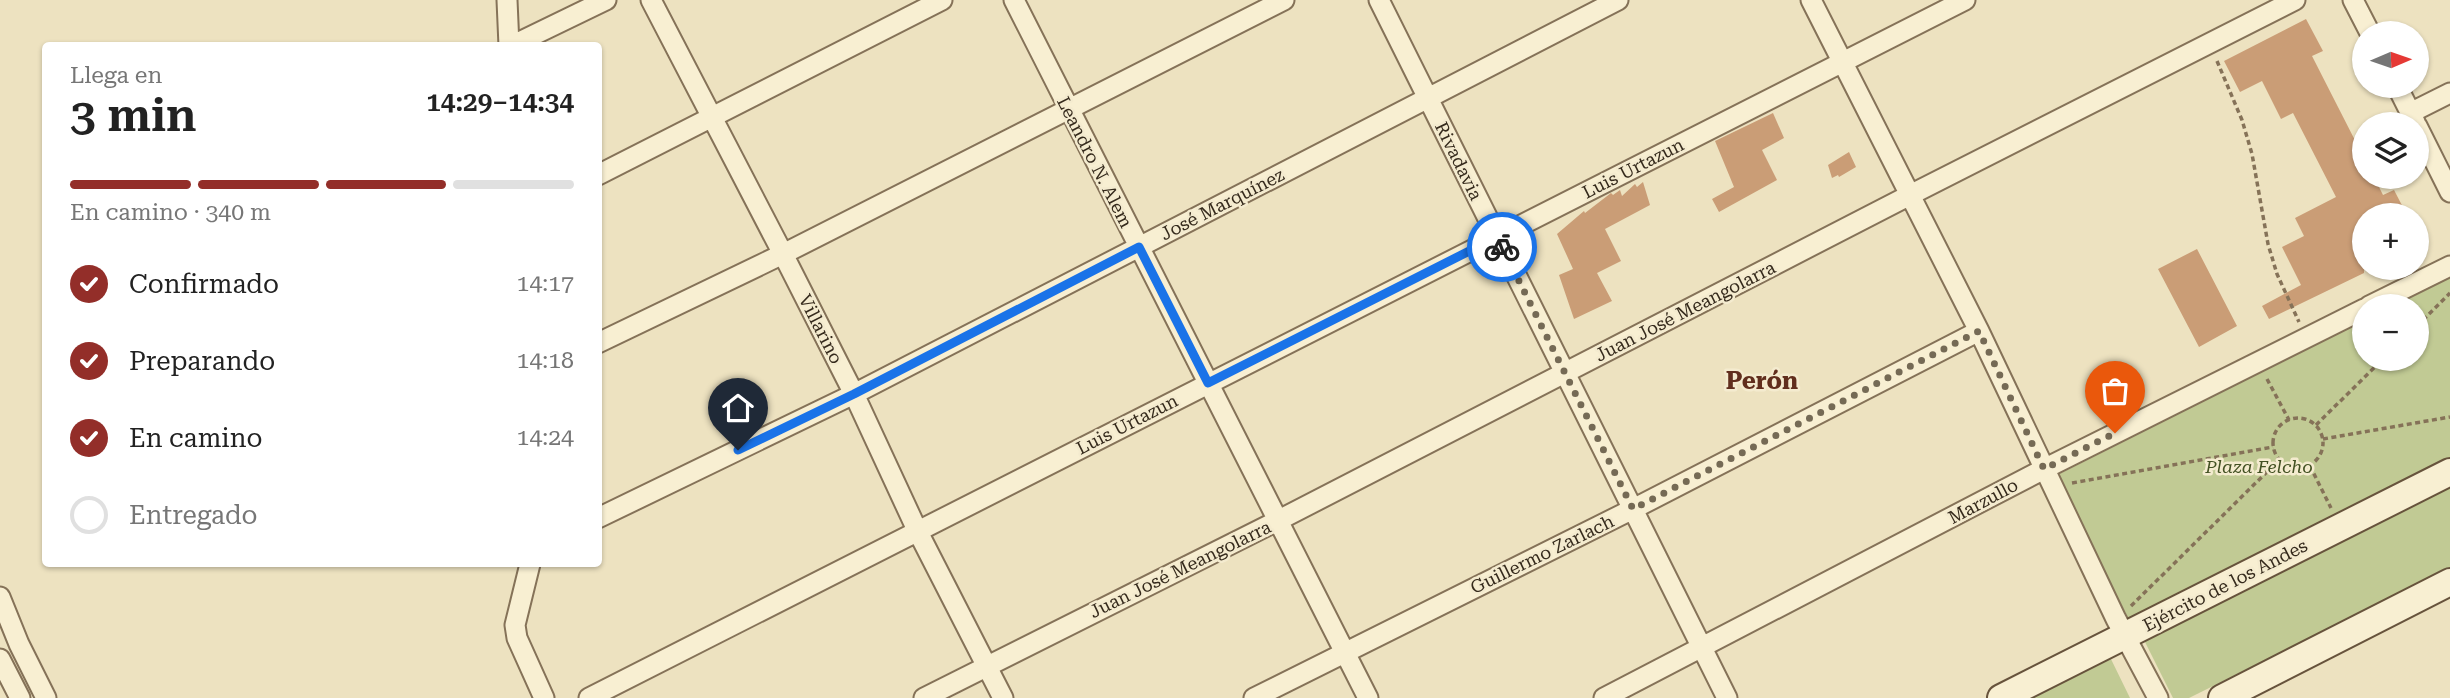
<!DOCTYPE html>
<html lang="es">
<head>
<meta charset="utf-8">
<style>
  body { margin:0; font-family:"Roboto Serif",serif; background:#f6f6f6; color:#222; height:100vh; display:flex; flex-direction:column; font-size:26px; white-space:nowrap }
  * { box-sizing:border-box; margin:0 }
  p { font-size:23px; color:#767676 }
  .icon { flex:none; width:38px; height:38px; fill:none; stroke:currentColor; stroke-width:2; stroke-linecap:round; stroke-linejoin:round }
  .map { position:relative; flex:1; overflow:hidden }
  .details { position:absolute; left:42px; top:42px; width:560px; height:525px; display:flex; flex-direction:column; background:#fff; border-radius:7px; box-shadow:0 2px 5px #0004 }
  .details>* { flex:none }
  .needle { width:46px; rotate:88deg }
  .fabs { position:absolute; left:2352px; top:21px; display:grid; gap:14px }
  .fabs a { display:grid; place-items:center; width:77px; height:77px; border-radius:50%; background:#fff; box-shadow:0 2px 5px #0004; font-size:35px }
  .pin { position:absolute; display:grid; place-items:center; width:60px; height:60px; color:#fff; margin:-72px -30px; border-radius:50% 50% 50% 0; rotate:-45deg; box-shadow:0 0 7px #0007 }
  .pin .icon { rotate:45deg }
  .courier { position:absolute; display:grid; place-items:center; width:70px; height:70px; margin:-35px; border:5px solid #1a73e8; border-radius:50%; background:#fff; color:#222; box-shadow:0 2px 9px #0007 }
  .head em { font-style:normal; font-weight:600 }
  .head div { display:flex; flex-direction:column-reverse }
  .head { display:flex; align-items:center; justify-content:space-between; height:119px; padding:0 28px }
  h1 { font-size:46px; font-weight:600; line-height:52px }
  .bar { display:grid; grid-template-columns:repeat(4,1fr); gap:10px 7px; align-content:center; height:84px; padding:0 28px }
  .bar i { height:9px; border-radius:5px; background:#e0e0e0 }
  .bar .on { background:#932e29 }
  .bar p { grid-column:span 4 }
  ol { padding:0 28px; list-style:none }
  li { display:flex; align-items:center; gap:21px; height:77px }
  li p { margin-inline-start:auto }
  li .icon { padding:7px; border-radius:50%; background:#932e29; color:#fff; stroke-width:4 }
  li:last-child { color:#767676 }
  li i { width:38px; height:38px; border:4px solid #e0e0e0; border-radius:50% }
  .map>svg:first-child { display:block }
  .green { fill:#c1ca94 }
  .building { fill:#ca9d76 }
  .lines { fill:none; stroke-linecap:round; stroke-linejoin:round }
  .street-casing { stroke:#857258; stroke-width:23 }
  .secondary-casing { stroke:#67533c; stroke-width:30 }
  .path { stroke:#857258; stroke-width:3.5; stroke-dasharray:5 3.5; stroke-linecap:butt }
  .street { stroke:#f8efd2; stroke-width:19 }
  .secondary { stroke:#f8efd2; stroke-width:26 }
  .done { stroke:#756a55; stroke-width:7; stroke-dasharray:0 12.6 }
  .route { stroke:#1a73e8; stroke-width:9 }
  .labels { text-anchor:middle; dominant-baseline:central; stroke-width:5; stroke-linejoin:round; paint-order:stroke }
  .street-label { font-size:18px; fill:#352a1c; stroke:#f4ebcf }
  .park-label { font-size:18px; font-style:italic; fill:#435123; stroke:#f4ebcf }
  .district-label { font-size:24px; font-weight:bold; fill:#612e1d; stroke:#f4ebcf }
</style>
</head>
<body>
<div class="map">
<svg width="2450" height="698" viewBox="0 0 2450 698">
  <rect width="100%" height="100%" fill="#ede2c0"/>
  <!-- green -->
  <path class="green" d="M2450,276v187l-319,161 -74,-149 307,-155v39h53v-53h-26z
    M2450,484v84l-261,130h-16l-31,-62z
    M2109,655l21,43h-107z"/>
  <!-- building -->
  <path class="building" d="M2306,19l17,32 -11,5 52,102v19h10l9,18 11,-5 13,25h-43v58l-95,46 -7,-13 39,-21 -19,-38 22,-11 -9,-18 41,-21 -43,-84 -12,6 -19,-38 -22,11 -16,-31z
    M1773,113l11,25 -22,12 15,30 -58,32 -7,-13 22,-12 -19,-46z
    M1849,152l7,15 -17,10 -1,-2 -6,3 -4,-13z
    M1643,182l7,23 -45,24 16,32 -24,12 15,28 -38,18 -15,-44 14,-6 -16,-35 27,-23 1,2 26,-20 2,2 7,-5 2,6 13,-12 2,3z
    M2197,249l40,77 -38,21 -41,-78z"/>
  <g class="lines">
    <!-- street casing -->
    <g class="street-casing">
      <path id="street" d="M507,0l2,46
        M651,0l132,254 71,140 63,136 86,168
        M1014,0l354,698
        M1379,0l348,698
        M1811,0l168,331 137,288 42,79
        M2353,0l17,33
        M511,46l95,-46
        M2397,86l18,36
        M2410,113l40,-20
        M2417,126l33,66
        M598,175l344,-175
        M2369,306l81,-40
        M598,343l185,-89 501,-254
        M598,518l256,-124 764,-394
        M530,564l-15,61 2,13 27,60
        M0,597l19,47 27,54
        M0,659l20,39
        M589,698l1376,-698
        M924,698l353,-177 633,-326 385,-195
        M1254,698l379,-189 346,-178
        M1604,698l440,-229 320,-160"/>
    </g>
    <!-- secondary casing -->
    <g class="secondary-casing">
      <path id="secondary" d="M2001,698l449,-226
        M2222,698l228,-116"/>
    </g>
    <!-- path -->
    <path class="path" d="M2217,61l25,59 10,34 16,90 9,30 22,48
      M2417,326l33,-33
      M2267,379l22,41
      M2273 443a25 25 0 1 1 50 0a25 25 0 1 1-50 0Z
      M2316,425l67,-66
      M2323,439l127,-22
      M2310,466l21,42
      M2072,483l201,-36
      M2131,606l148,-146"/>
    <!-- street -->
    <use href="#street" class="street"/>
    <!-- secondary -->
    <use href="#secondary" class="secondary"/>
  </g>
  <g class="lines">
    <!-- done -->
    <path class="done" d="M1502,247l131,262 346,-178 65,138 71,-36"/>
    <!-- route -->
    <path class="route" d="M738,450l116,-56 285,-147 69,136 289,-146 5,10"/>
  </g>
  <g class="labels">
    <!-- street labels -->
    <g class="street-label">
      <text transform="translate(1459 161) rotate(64)">Rivadavia</text>
      <text transform="translate(1095 162) rotate(63)">Leandro N. Alem</text>
      <text transform="translate(1633 168) rotate(-27)">Luis Urtazun</text>
      <text transform="translate(1222 204) rotate(-27)">José Marquínez</text>
      <text transform="translate(1685 311) rotate(-27)">Juan José Meangolarra</text>
      <text transform="translate(821 329) rotate(63)">Villarino</text>
      <text transform="translate(1127 424) rotate(-27)">Luis Urtazun</text>
      <text transform="translate(1983 501) rotate(-28)">Marzullo</text>
      <text transform="translate(1542 554) rotate(-26)">Guillermo Zarlach</text>
      <text transform="translate(1180 569) rotate(-26)">Juan José Meangolarra</text>
      <text transform="translate(2225 585) rotate(-27)">Ejército de los Andes</text>
    </g>
    <!-- park labels -->
    <g class="park-label">
      <text x="2259" y="466">Plaza Felcho</text>
    </g>
    <!-- district labels -->
    <g class="district-label">
      <text x="1762" y="381">Perón</text>
    </g>
  </g>
</svg>
<div class="fabs">
<a><svg class="needle" viewBox="-14 -14 28 28"><path d="M0-13l5 13h-10z" fill="#e53935"/><path d="M0 13l5-13h-10z" fill="#767676"/></svg></a>
<a><svg class="icon" aria-label="layers" viewBox="0 0 24 24"><path d="M12 4l9 5-9 5-9-5zM3 14l9 5 9-5"/></svg></a>
<a>+</a>
<a>−</a>
</div>
<div class="pin" style="left:2115px;top:433px;background:#ea580c"><svg class="icon" aria-label="bag" viewBox="0 0 24 24"><path d="M5 8h14l-1 12H6zM9 8a3 3 0 0 1 6 0"/></svg></div>
<div class="pin" style="left:738px;top:450px;background:#1f2937"><svg class="icon" aria-label="home" viewBox="0 0 24 24"><path d="M3 11l9-7 9 7M6 9v11h12V9"/></svg></div>
<div class="courier" style="left:1502px;top:247px"><svg class="icon" aria-label="bike" viewBox="0 0 24 24"><circle cx="6" cy="16" r="4"/><circle cx="18" cy="16" r="4"/><path d="M6 16l4-8h5l3 8M10 8l3 8H6M13 5h3"/></svg></div>
<section class="details">
<div class="head"><div><h1>3 min</h1><p>Llega en</p></div><em>14:29–14:34</em></div>
<div class="bar"><i class="on"></i><i class="on"></i><i class="on"></i><i></i><p>En camino · 340 m</p></div>
<ol>
<li><svg class="icon" aria-label="check" viewBox="0 0 24 24"><path d="M5 12l5 5 9-10"/></svg>Confirmado<p>14:17</p></li>
<li><svg class="icon" aria-label="check" viewBox="0 0 24 24"><path d="M5 12l5 5 9-10"/></svg>Preparando<p>14:18</p></li>
<li><svg class="icon" aria-label="check" viewBox="0 0 24 24"><path d="M5 12l5 5 9-10"/></svg>En camino<p>14:24</p></li>
<li><i></i>Entregado</li>
</ol>
</section>
</div>
</body>
</html>
